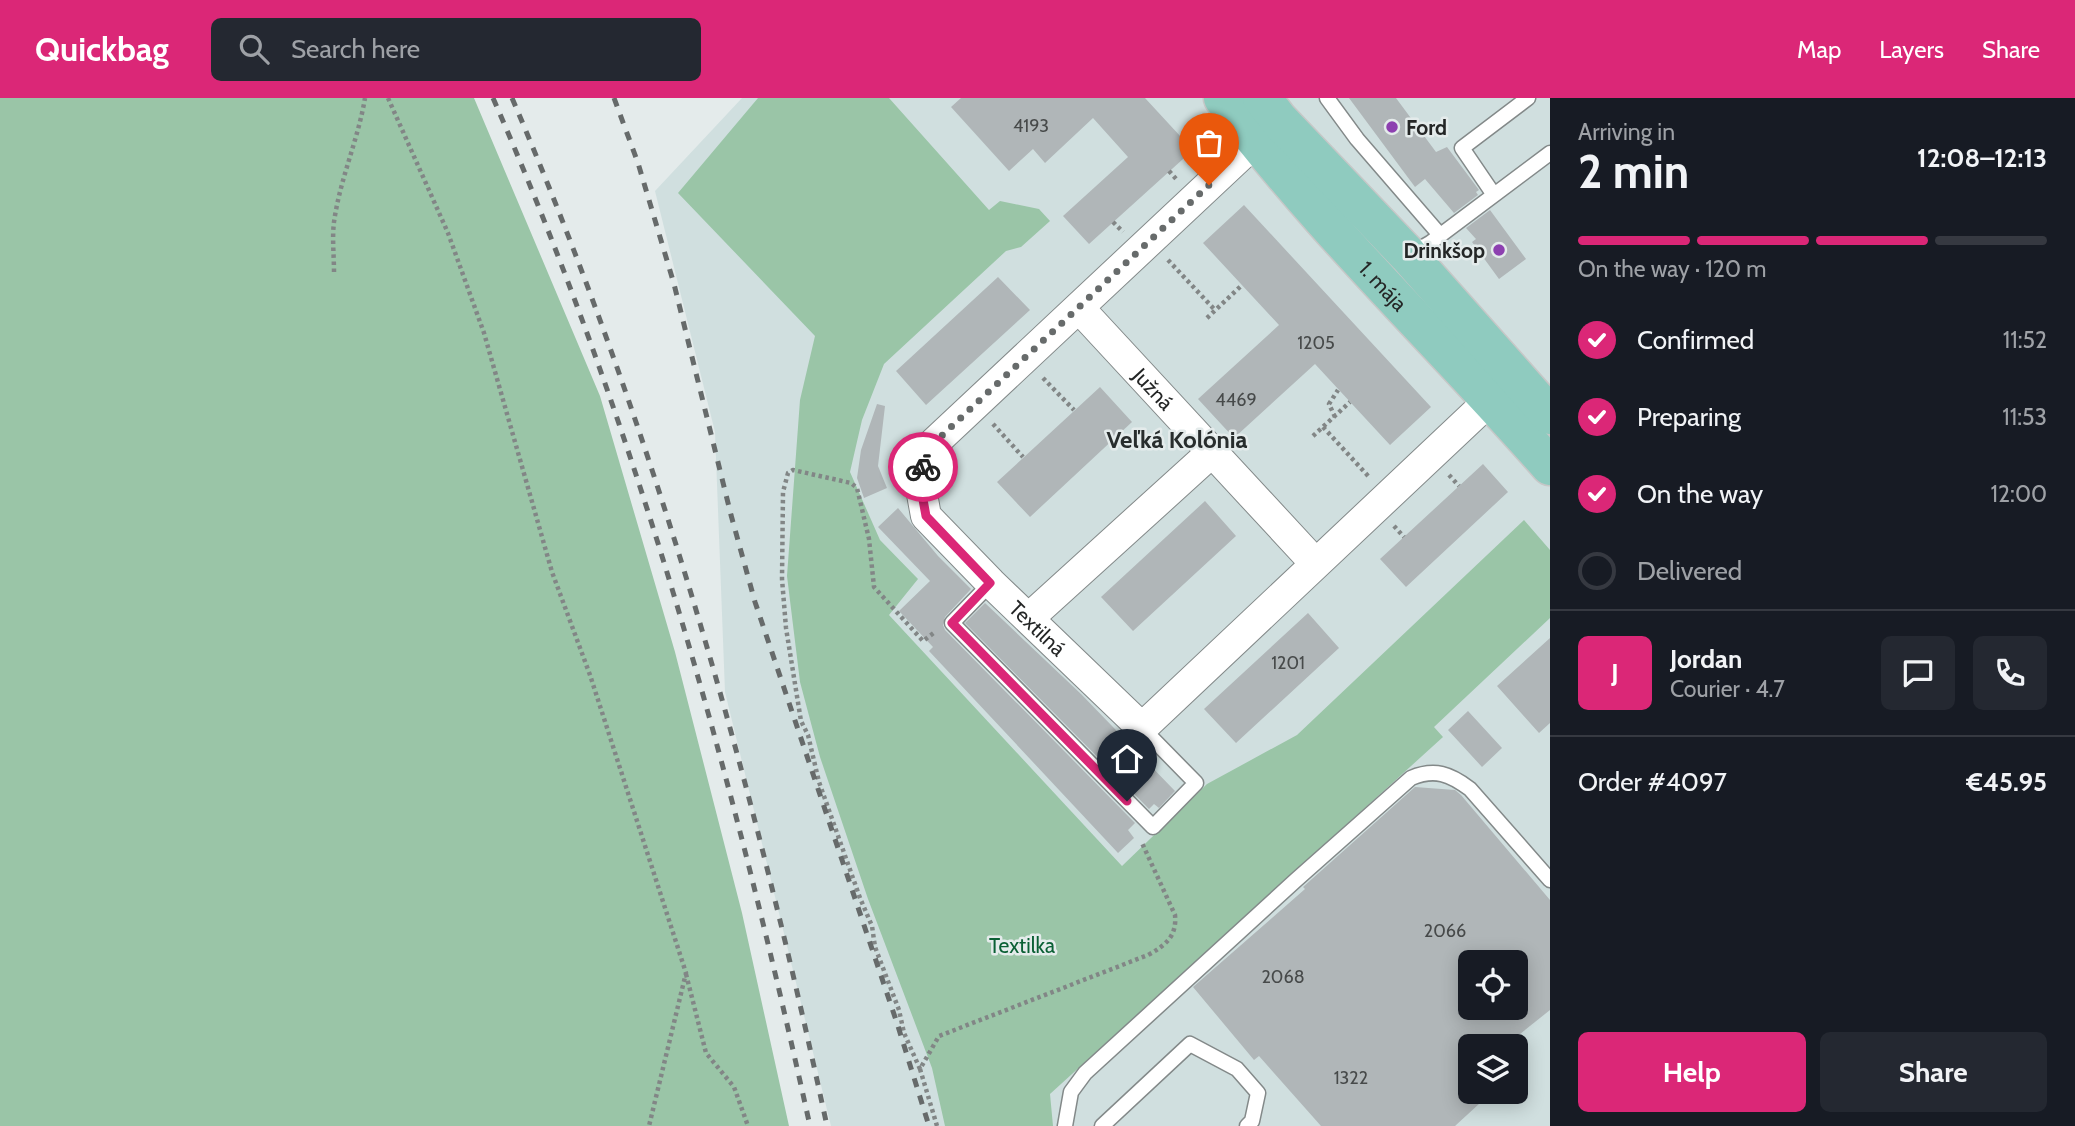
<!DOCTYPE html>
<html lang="en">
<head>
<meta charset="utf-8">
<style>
  body { margin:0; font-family:Cabin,sans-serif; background:#242831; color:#f1f3f6; height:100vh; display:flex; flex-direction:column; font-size:26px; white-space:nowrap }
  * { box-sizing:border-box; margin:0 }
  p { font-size:23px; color:#9ea1a6 }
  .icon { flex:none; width:38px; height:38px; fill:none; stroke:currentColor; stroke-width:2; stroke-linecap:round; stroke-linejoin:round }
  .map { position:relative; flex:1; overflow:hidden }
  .side { display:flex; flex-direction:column; background:#171b24; width:525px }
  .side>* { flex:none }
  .buttons { position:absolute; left:1458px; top:852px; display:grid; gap:14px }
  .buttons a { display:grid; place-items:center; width:70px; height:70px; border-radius:10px; background:#171b24; box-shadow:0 4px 18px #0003; font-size:35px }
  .pin { position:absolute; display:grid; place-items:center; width:60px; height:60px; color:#fff; margin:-72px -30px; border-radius:50% 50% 50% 0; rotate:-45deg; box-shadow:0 0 7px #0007 }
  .pin .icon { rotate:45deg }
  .courier { position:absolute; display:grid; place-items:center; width:70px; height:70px; margin:-35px; border:5px solid #db2777; border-radius:50%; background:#fff; color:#222; box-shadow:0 2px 9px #0007 }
  .head em { font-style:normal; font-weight:700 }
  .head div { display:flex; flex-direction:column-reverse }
  .head { display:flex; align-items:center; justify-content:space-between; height:119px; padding:0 28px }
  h1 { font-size:46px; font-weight:700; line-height:52px }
  .bar { display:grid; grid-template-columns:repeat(4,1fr); gap:10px 7px; align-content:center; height:84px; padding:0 28px }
  .bar i { height:9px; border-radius:5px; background:#363941 }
  .bar .selected { background:#db2777 }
  .bar p { grid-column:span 4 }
  .line { display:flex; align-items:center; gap:18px; padding:0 28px; border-top:2px solid #363941 }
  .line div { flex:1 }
  .round { display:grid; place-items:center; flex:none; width:74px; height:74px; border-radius:10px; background:#242831 }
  ol { padding:0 28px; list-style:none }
  li { display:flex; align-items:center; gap:21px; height:77px }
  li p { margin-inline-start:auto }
  li .icon { padding:7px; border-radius:50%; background:#db2777; color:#fff; stroke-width:4 }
  li:last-child { color:#9ea1a6 }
  li i { width:38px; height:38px; border:4px solid #363941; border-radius:50% }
  .cta { display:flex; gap:14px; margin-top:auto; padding:14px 28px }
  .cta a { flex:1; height:80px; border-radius:10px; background:#db2777; color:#fff; font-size:28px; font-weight:700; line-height:80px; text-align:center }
  .cta a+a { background:#242831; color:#f1f3f6 }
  header { display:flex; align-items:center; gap:42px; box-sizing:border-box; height:98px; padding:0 35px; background:#db2777; color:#fff }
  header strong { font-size:33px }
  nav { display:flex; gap:38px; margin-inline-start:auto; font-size:24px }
  .search { width:490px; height:63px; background:#242831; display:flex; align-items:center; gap:18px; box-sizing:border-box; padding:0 24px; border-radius:10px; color:#9ea1a6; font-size:26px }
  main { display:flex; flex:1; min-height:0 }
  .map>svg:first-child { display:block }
  .built { fill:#d0dfdf; fill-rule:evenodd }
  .green { fill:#9ac5a7 }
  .building { fill:#b0b6b8; fill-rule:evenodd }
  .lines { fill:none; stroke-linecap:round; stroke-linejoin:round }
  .lane-casing { stroke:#838989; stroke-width:17 }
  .street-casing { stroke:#838989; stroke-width:32 }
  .primary-casing { stroke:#c6c7c7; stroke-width:41 }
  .path { stroke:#828686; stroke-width:4.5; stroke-dasharray:3.5 3.5; stroke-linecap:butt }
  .lane { stroke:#fff; stroke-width:14 }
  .street { stroke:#fff; stroke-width:30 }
  .primary { stroke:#8fcbbf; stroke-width:38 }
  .rail { stroke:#666a6a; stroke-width:5; stroke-dasharray:9 9; stroke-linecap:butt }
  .done { stroke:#676b6b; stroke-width:7; stroke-dasharray:0 12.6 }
  .route { stroke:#db2777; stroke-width:9 }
  .poi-dot { fill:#8d40b0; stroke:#e4ebeb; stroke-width:2.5 }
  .labels { text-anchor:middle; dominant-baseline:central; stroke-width:5; stroke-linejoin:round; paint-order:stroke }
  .number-label { font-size:18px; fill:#474a4a }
  .poi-label { font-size:21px; font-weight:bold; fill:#242626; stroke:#e4ebeb; text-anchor:start }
  .street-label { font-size:21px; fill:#242626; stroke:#e4ebeb }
  .park-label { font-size:21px; fill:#0b6035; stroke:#e4ebeb }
  .quarter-label { font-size:24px; font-weight:bold; fill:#282d2d; stroke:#e4ebeb }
</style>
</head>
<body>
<header>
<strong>Quickbag</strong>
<div class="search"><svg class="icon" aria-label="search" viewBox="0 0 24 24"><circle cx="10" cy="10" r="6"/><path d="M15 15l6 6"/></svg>Search here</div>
<nav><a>Map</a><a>Layers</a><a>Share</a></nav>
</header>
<main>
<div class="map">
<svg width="1550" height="1028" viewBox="0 0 1550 1028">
  <rect width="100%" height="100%" fill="#e4ebeb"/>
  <!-- built -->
  <path class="built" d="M742,0h808v1028h-719l-106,-434 -10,-260 -60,-241zM1470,864h46v46h-46zM1470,948h46v46h-46z"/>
  <!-- green -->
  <path class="green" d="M0,0h474l126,298 75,256 67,261 47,213h-789z
    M758,0h131l100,112 11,-9 39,8 11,12 -29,26 -15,4 -122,113 -22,56 -12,52 30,68 38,39 -29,36 233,251 85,-82 90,-49 227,-215 26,30v68l-116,109 9,10 -393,357 3,32h-108l-13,-58 -64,-169 -48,-142 -20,-75 -13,-106 13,-176 15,-64 -137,-143z"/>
  <!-- building -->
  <path class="building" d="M961,0h184l48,52 -104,94 -26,-28 65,-59 -35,-39 -48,45 -12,-14 -24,22 -58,-64z
    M1349,0h47l40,54 11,-5 32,43 -3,2 2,3 -24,18 -29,-34 -10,8z
    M1244,107l187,202 -41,38 -75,-81 -81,74 -36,-39 81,-74 -76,-82z
    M1490,112l36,49 -27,20 -27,-37 4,-3 -10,-11z
    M998,179l32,33 -104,95 -30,-34z
    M1100,289l32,35 -102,95 -33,-35z
    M877,306l8,2 -7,60 9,22 -23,10 -7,-20 4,-28z
    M1483,366l25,28 -102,95 -26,-28z
    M1205,403l31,35 -103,95 -32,-34z
    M898,410l40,48 33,33 -26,28 -2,8 2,5 190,193 -7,7 6,8 -16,15 -189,-202 4,-4 -34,-36 31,-30 -52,-54z
    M985,505l96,91 94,97 -16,17 -5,-4 -5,5 -184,-186z
    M1308,515l31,35 -103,95 -32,-34z
    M1550,540v85l-11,10 -42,-47z
    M1468,613l34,37 -20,19 -34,-37z
    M1415,689l40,3 6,5 89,105v110l-45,36h-35v46h22l-37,34h-134l-62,-70 -5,4 -61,-73 112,-98 -2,-2zM1470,864h46v46h-46z"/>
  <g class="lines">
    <!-- lane casing -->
    <g class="lane-casing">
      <path id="lane" d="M1327,0l30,41 83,96
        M1494,97l-32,-47 66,-50
        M1409,157l21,-12 120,-90
        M991,485l-39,40 201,204 43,-44 -54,-55
        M1065,1028l6,-34 14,-19 211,-193 115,-102c24,-10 39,-4 59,11l80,91
        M1102,1028l88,-82 47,25 21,24 -6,28 -5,5"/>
    </g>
    <!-- street casing -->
    <g class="street-casing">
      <g id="street">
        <path id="s1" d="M1270,30l-336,315 -11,25 -3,15 6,33 65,67 151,145 349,-329"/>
        <path id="s2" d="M1079,210l236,255"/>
        <path d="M1029,520l183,-166"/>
      </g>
    </g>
    <!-- primary casing -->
    <g class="primary-casing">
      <g id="primary">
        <path id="s3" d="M1223,0c98,131 219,245 327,368"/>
        <path d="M1262,0l17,22 129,135 142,160"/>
      </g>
    </g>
    <!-- path -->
    <path class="path" d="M388,0l60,135 36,100 68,239 38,103 96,298 -37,153
      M1169,73l8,9
      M1113,124l10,10
      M1168,162l47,50
      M334,174c0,-17 -2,-34 0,-50 6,-43 24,-82 31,-124
      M1207,220l35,-33
      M1043,280l31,32
      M1335,319l-6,-13 9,-14
      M993,326l30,33
      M1323,329l47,51
      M1313,338l37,-34
      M1449,377l10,11
      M1394,428l10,11
      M686,876l20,79 28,34 14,39
      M920,971l-16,-36 -5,-23 -24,-63 -3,-21 -12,-28 -41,-116 -11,-47 -7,-14 -15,-93 -4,-49 1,-87 5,-19 5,-3 58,13 6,5 12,51 5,48 49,54 12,-9
      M937,1028l-17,-57 19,-33 209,-81c18,-10 29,-19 27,-40l-33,-72"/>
    <!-- lane -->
    <use href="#lane" class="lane"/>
    <!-- street -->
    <use href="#street" class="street"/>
    <!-- primary -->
    <use href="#primary" class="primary"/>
    <!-- rail -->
    <path class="rail" d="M493,0c144,329 240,678 317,1028
      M512,0c141,329 240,678 315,1028
      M614,0l24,65 36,121 57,231 24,87 142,421 32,103"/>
  </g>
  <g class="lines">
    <!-- done -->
    <path class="done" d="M923,369l11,-24 275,-258"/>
    <!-- route -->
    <path class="route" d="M923,369l-3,16 6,33 64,67 -38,40 175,178"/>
  </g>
  <!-- markers -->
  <g class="poi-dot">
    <circle cx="1392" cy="29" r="7"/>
    <circle cx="1499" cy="152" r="7"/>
  </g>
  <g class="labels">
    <!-- number labels -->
    <g class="number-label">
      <text x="1031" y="28">4193</text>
      <text x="1316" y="245">1205</text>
      <text x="1236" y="302">4469</text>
      <text x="1288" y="565">1201</text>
      <text x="1445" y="833">2066</text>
      <text x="1283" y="879">2068</text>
      <text x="1351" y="980">1322</text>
    </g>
    <!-- poi labels -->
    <g class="poi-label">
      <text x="1406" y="29">Ford</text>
      <text x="1485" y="152" text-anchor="end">Drinkšop</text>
    </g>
    <!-- street labels -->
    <g class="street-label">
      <text stroke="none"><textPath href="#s3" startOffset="247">1. mája</textPath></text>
      <text stroke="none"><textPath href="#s2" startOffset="110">Južná</textPath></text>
      <text stroke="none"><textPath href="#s1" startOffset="695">Textilná</textPath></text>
    </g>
    <!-- park labels -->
    <g class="park-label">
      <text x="1022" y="847">Textilka</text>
    </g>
    <!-- quarter labels -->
    <g class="quarter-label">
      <text x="1177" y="341">Veľká Kolónia</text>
    </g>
  </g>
</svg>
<div class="buttons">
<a><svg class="icon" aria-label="locate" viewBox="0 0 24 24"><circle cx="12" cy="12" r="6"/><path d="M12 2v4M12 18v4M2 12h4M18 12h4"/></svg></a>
<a><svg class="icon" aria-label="layers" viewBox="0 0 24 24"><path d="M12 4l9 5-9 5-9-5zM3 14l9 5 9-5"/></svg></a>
</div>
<div class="pin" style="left:1209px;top:87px;background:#ea580c"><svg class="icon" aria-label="bag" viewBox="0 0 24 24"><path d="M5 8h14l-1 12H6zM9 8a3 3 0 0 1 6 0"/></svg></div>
<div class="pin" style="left:1127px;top:703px;background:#1f2937"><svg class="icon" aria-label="home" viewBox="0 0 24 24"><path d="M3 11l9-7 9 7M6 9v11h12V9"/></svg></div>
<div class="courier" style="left:923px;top:369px"><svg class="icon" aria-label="bike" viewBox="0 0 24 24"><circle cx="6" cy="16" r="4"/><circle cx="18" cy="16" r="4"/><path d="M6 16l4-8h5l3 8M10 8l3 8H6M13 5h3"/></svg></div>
</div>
<section class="side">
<div class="head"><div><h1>2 min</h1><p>Arriving in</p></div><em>12:08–12:13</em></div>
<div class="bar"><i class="selected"></i><i class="selected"></i><i class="selected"></i><i></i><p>On the way · 120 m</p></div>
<ol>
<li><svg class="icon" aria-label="check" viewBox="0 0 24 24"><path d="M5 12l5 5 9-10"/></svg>Confirmed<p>11:52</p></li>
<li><svg class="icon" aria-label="check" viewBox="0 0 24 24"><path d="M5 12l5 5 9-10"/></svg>Preparing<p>11:53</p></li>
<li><svg class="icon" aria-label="check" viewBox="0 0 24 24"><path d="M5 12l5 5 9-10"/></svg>On the way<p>12:00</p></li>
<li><i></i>Delivered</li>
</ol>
<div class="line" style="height:126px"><b class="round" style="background:#db2777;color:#fff">J</b><div><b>Jordan</b><p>Courier · 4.7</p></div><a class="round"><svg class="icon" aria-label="chat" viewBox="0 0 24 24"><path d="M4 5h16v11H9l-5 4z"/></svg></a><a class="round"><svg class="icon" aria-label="phone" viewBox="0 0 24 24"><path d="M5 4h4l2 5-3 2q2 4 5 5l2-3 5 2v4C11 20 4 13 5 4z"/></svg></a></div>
<div class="line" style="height:91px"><div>Order #4097</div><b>€45.95</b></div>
<div class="cta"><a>Help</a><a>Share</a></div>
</section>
</main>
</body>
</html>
